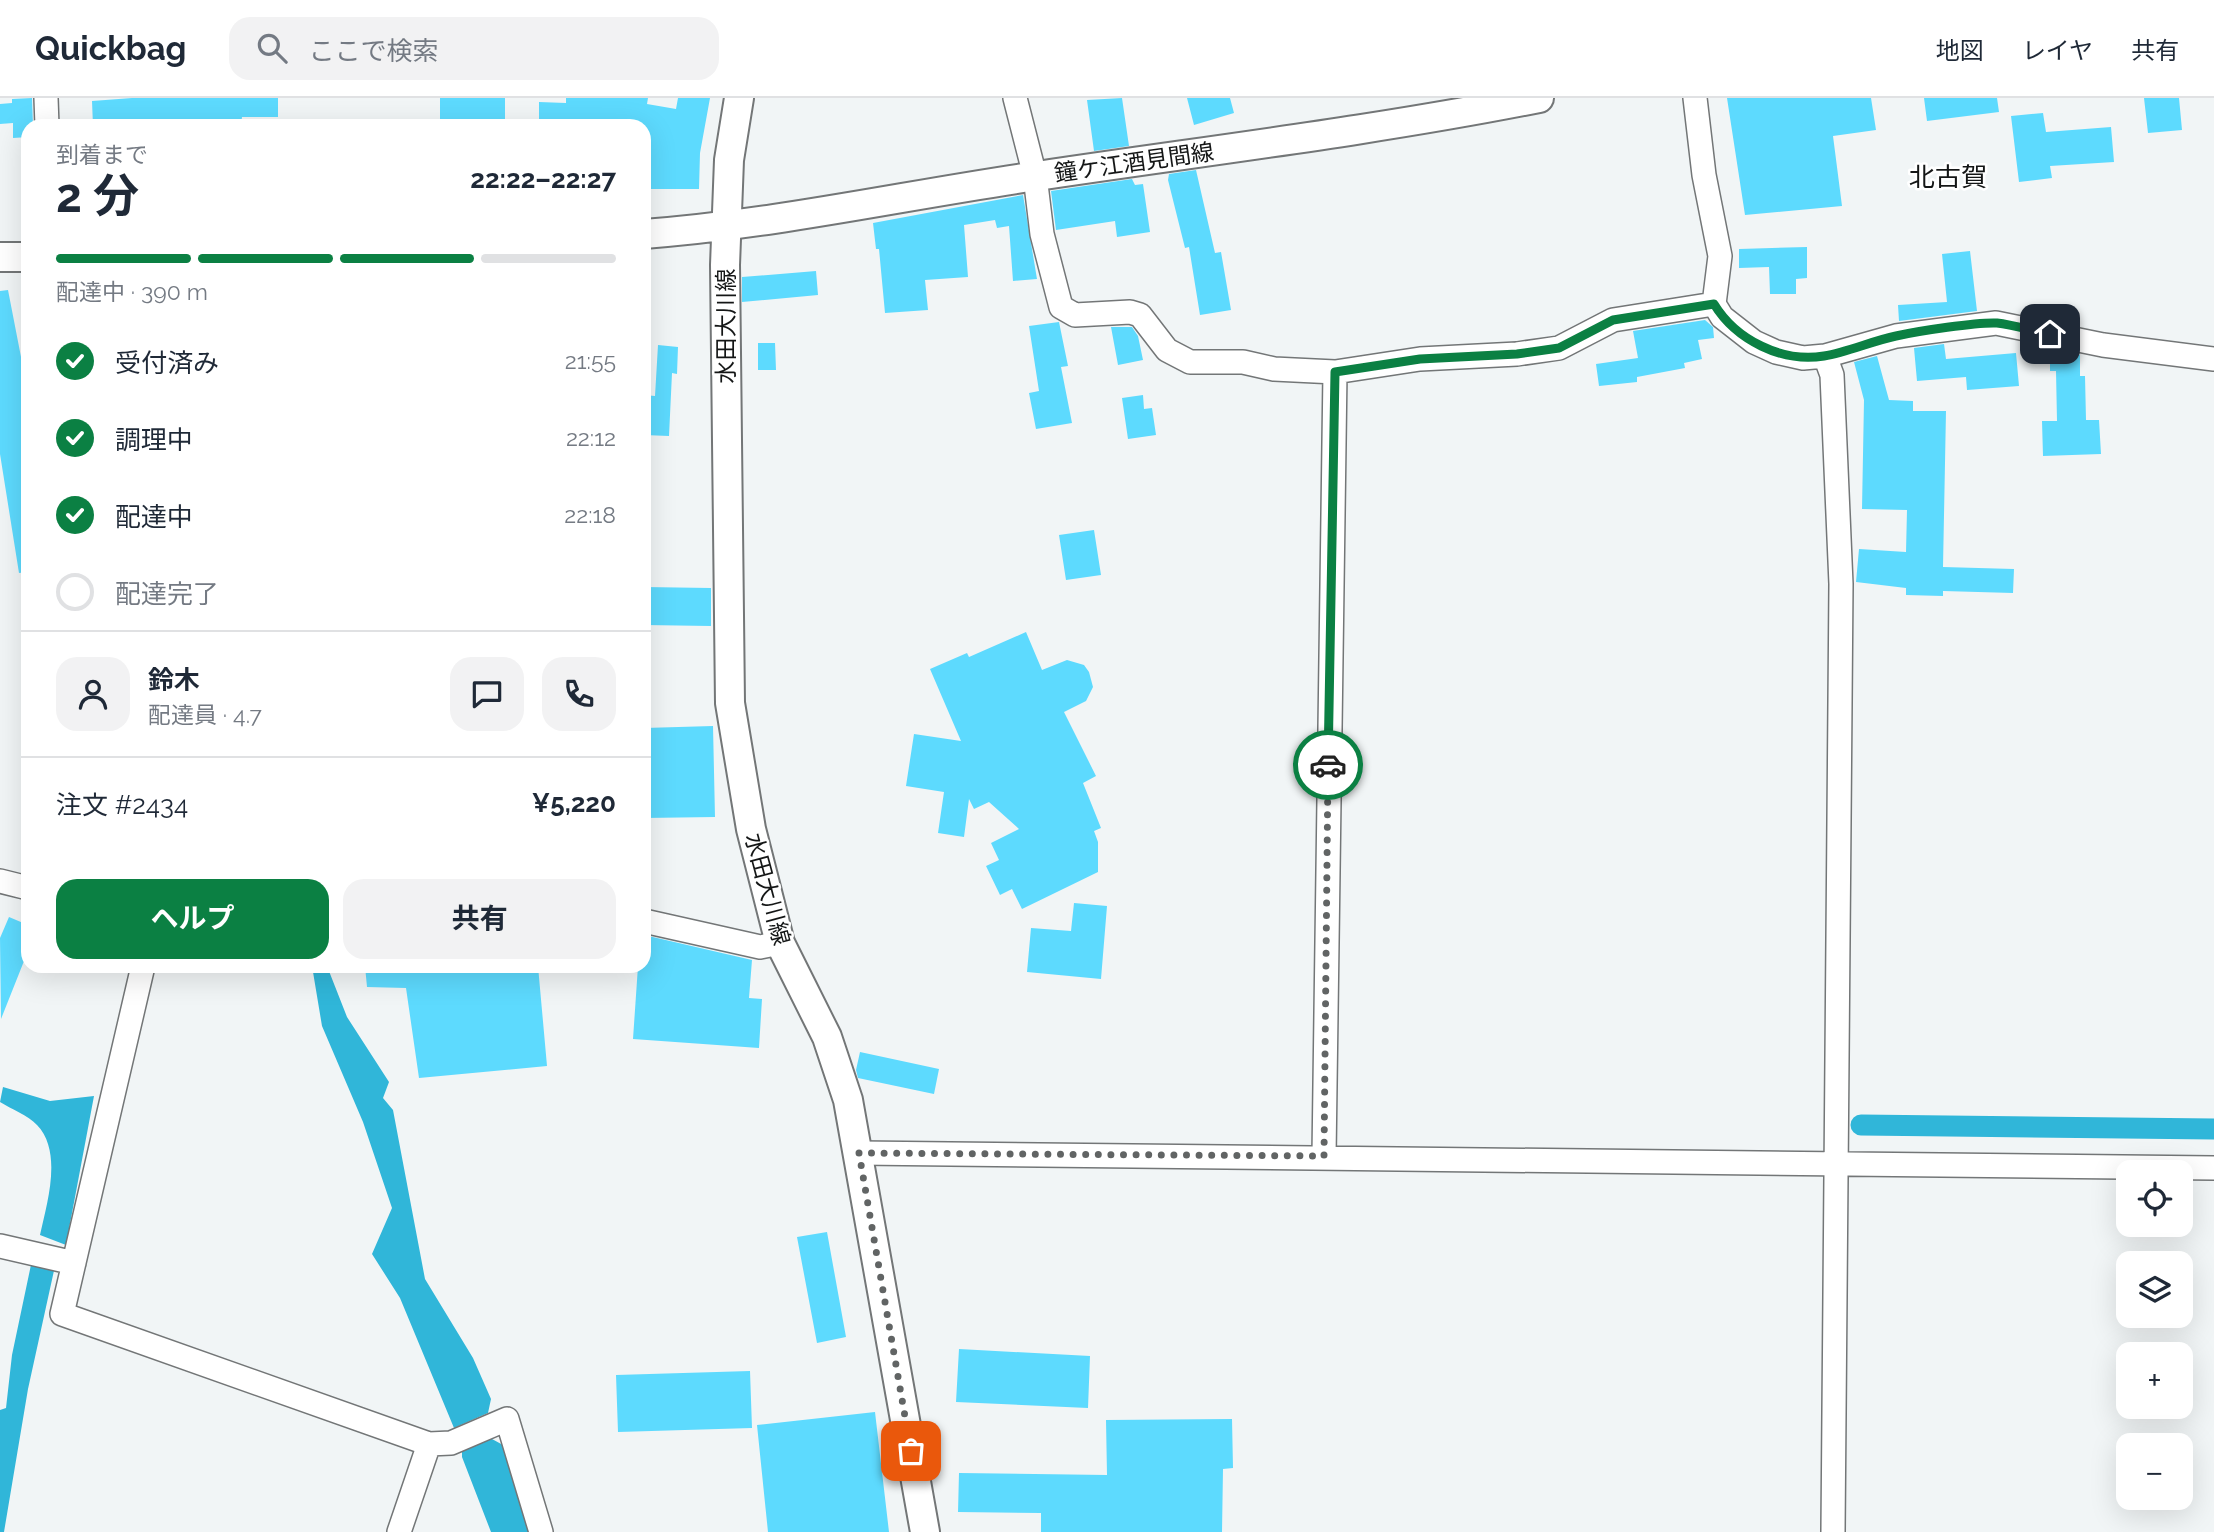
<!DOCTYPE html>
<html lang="ja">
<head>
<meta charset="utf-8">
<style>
  body { margin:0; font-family:Raleway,"Noto Sans JP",sans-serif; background:#f2f2f3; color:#1f2937; height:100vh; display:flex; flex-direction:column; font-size:26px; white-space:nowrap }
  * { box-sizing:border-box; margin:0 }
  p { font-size:23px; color:#747a83 }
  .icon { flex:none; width:38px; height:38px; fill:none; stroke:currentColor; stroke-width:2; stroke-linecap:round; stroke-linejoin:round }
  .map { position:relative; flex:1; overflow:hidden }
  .panel { position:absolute; left:21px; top:21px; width:630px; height:854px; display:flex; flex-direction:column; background:#fff; border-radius:21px; box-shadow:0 7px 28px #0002 }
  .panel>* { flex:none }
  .controls { position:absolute; left:2116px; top:1062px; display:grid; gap:14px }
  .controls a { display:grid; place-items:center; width:77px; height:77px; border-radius:14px; background:#fff; box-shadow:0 7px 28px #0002; font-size:35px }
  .pin { position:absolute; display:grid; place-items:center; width:60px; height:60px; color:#fff; margin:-30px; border-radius:14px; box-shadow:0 4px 10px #0006 }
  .courier { position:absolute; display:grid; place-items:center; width:70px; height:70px; margin:-35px; border:5px solid #0b8043; border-radius:50%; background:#fff; color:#222; box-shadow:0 2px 9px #0007 }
  .headline em { font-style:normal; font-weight:700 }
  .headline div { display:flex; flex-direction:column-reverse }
  .headline { display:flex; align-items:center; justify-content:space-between; height:119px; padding:0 35px }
  h1 { font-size:46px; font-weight:700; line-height:52px }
  .bar { display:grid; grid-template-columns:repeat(4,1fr); gap:10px 7px; align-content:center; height:84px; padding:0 35px }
  .bar i { height:9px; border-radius:5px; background:#e0e1e3 }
  .bar .current { background:#0b8043 }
  .bar p { grid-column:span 4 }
  .line { display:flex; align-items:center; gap:18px; padding:0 35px; border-top:2px solid #e0e1e3 }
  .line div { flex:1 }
  .round { display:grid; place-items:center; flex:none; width:74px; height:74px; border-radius:21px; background:#f2f2f3 }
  ol { padding:0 35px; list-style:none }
  li { display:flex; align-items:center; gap:21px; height:77px }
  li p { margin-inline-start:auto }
  li .icon { padding:7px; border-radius:50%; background:#0b8043; color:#fff; stroke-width:4 }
  li:last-child { color:#747a83 }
  li i { width:38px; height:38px; border:4px solid #e0e1e3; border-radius:50% }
  .action { display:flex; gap:14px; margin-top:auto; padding:14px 35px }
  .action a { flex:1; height:80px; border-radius:21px; background:#0b8043; color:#fff; font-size:28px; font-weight:700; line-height:80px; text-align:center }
  .action a+a { background:#f2f2f3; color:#1f2937 }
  header { display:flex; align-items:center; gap:42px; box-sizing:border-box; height:98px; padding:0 35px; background:#fff; border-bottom:2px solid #e0e1e3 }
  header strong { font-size:33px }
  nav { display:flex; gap:38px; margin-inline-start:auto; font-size:24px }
  .search { width:490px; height:63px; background:#f2f2f3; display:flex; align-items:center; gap:18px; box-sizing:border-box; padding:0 24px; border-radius:21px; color:#747a83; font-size:26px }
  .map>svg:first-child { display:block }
  .water { fill:#30b6d9 }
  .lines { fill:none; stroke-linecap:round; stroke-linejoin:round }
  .canal { stroke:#30b6d9; stroke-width:21 }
  .building { fill:#5ddafe }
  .minor-casing { stroke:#737677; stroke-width:26 }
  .major-casing { stroke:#737677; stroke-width:32 }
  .minor { stroke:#fff; stroke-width:23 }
  .major { stroke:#fff; stroke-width:28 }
  .done { stroke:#616464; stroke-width:7; stroke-dasharray:0 12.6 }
  .route { stroke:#0b8043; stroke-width:9 }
  .labels { text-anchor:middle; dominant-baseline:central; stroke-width:5; stroke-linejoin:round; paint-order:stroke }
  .street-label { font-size:23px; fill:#141616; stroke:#fff }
  .quarter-label { font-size:26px; fill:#141616; stroke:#fff }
</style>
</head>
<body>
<header>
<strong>Quickbag</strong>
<div class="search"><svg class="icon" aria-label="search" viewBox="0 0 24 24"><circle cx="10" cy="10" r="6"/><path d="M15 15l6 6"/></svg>ここで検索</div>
<nav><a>地図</a><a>レイヤ</a><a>共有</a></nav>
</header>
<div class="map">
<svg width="2214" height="1434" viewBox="0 0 2214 1434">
  <rect width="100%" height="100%" fill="#f1f5f6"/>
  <!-- water -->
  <path class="water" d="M312,868h15l20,51 42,65 -6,16 10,12 32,169 48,79 18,41 -3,14 -34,15 -54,-130 -28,-44 20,-46 -29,-86 -41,-96z
    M3,989l47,14 44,-5 -28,149 -26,-10c7,-32 23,-83 -3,-110 -9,-10 -26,-16 -37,-23z
    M32,1162l23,6 -27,123 -24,143h-4v-122l6,-2 6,-53z
    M480,1341h12l11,6 26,87h-38l-29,-75v-11z"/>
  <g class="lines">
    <!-- canal -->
    <path class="canal" d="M1861,1027l353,4"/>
  </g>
  <!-- building -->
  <path class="building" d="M32,0l1,28h-5v11l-15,1v-15l-13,1v-20l12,-1v-4z
    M132,0h146v19h-36l-1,9h-148l-1,-25z
    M440,0h65v28h-65z
    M566,0h82l-1,6 29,5 2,-11h32l-10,55 -1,36h-55v-63h-105v-24l27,1z
    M1122,0l7,48 -35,5 -7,-51z
    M1187,0h43l4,15 -40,12z
    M1727,0h144l5,32 -43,6 9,70 -97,9z
    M1924,0h73l2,14 -72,9z
    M2144,0h35l3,32 -34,3z
    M2043,15l3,19 65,-5 3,35 -64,4 2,12 -33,4 -8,-66z
    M1196,72l19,83 6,-1 10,58 -31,5 -11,-68 -4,1 -17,-68 1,-6z
    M1132,81l3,6 8,-1 7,48 -33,5 -2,-16 -59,9 -5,-39z
    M1023,97l14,84 -24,2 -4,-55 -12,2 -2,-8 -31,5 4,52 -43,3 3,30 -43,3 -6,-64h-3l-3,-26z
    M1807,149v31l-11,1v15h-26l-1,-27 -30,1v-19z
    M1970,153l7,60 -78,10 -1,-16 49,-3 -5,-48z
    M816,173l2,24 -76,7v-25z
    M8,192l20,103v179l-9,1 -19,-119v-163z
    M1705,222l8,7 1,11 -16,2 4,19 -18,4 1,5 -48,9v5l-38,4 -3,-22 42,-6 -5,-27z
    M1059,224l9,44 -7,1 11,56 -36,6 -7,-36 10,-2 -10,-65z
    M1111,229h21l6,9 5,24 -25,5z
    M758,245h17l1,27h-18z
    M1944,246l2,15 70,-6 3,33 -52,4 -1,-13 -49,4 -3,-33z
    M658,247l20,2 -1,27 -5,-1 -3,63 -25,-1v-40l11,1z
    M2069,254l11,3v21h5l1,44h13l2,34 -58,2 -1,-35h15l-1,-50h-6v-18z
    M1877,258l12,44 24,1v10h33l-3,156 71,2 -1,24 -70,-2v5l-37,-1v-7l-50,-6 3,-33 47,3 1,-42 -45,-1 2,-109 -10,-38z
    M1143,297l1,14 8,-1 4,27 -28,4 -6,-41z
    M1094,432l7,45 -35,5 -7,-45z
    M644,489l67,1v38l-67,-1z
    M1026,534l16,38 25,-10 17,5 5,7 4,15 -7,14 -22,11 32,64 -13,7 18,45 -7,3 4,11v30l-76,37 -10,-20 -12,6 -14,-29 13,-6 -8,-17 28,-14 -30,-27 -15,7 -5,-10 -5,38 -26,-4 6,-41 -38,-6 8,-52 47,7 -31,-72 37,-16 2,4z
    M713,628l2,91 -71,1v-90z
    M1074,805l33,3 -6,73 -74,-7 4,-44 40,3z
    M9,819l19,8v26l-27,68 -1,-81z
    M644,837l108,25 -3,38 13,1 -3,49 -126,-9 5,-73h6z
    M365,868h173l9,100 -128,12 -13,-90 -39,-1z
    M860,954l79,17 -5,25 -76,-16 -2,-8z
    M827,1134l19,105 -29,6 -20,-106z
    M959,1251l131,7 -2,52 -132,-6z
    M750,1273l2,57 -134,4 -2,-57z
    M875,1314l14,120h-121l-11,-107z
    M1232,1321l1,49 -10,1 -1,63h-181v-19l-83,-1 1,-39 148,2 -1,-55z"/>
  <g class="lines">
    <!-- minor casing -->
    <g class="minor-casing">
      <path id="minor" d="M46,0l1,28
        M1015,0l20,78 7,58 19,73 14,8 55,-3 10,3 27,35 23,12h53l31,7 61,3 85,-13 97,-5 42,-6 54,-28 101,-16
        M1695,0l9,77 16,81 -6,48 8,13 32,25 22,10 27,6 22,-2 71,-20 100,-13 107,22 111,14
        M1825,258l7,19 9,209 -8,948
        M0,783l28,7
        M644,823l116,26 20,-4
        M143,868l-81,348 367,130 22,-1 56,-24 34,113
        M859,1055l1355,15
        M1324,1058l11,-784
        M0,1148l74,17
        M399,1434l30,-88"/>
    </g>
    <!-- major casing -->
    <g class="major-casing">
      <path id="major" d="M739,0l-10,62 -4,105 5,438 21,126 29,114 47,94 21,63 77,432
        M644,136c132,-10 262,-39 393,-58 167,-25 336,-45 502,-78
        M0,159h28"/>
    </g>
    <!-- minor -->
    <use href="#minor" class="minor"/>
    <!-- major -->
    <use href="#major" class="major"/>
  </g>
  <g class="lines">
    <!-- done -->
    <path class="done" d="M911,1353l-52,-298 465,3 4,-391"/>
    <!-- route -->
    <path class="route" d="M1328,667l7,-393 85,-13 97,-5 42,-6 54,-28 101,-16c22,36 68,59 110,52 24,-4 48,-15 72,-20 22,-5 81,-14 101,-13 17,2 36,8 53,11"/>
  </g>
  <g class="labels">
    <!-- street labels -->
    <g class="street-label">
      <text transform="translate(1134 64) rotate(-8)">鐘ケ江酒見間線</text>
      <text transform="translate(725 228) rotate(-90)">水田大川線</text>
      <text transform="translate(768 791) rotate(75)">水田大川線</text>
    </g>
    <!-- quarter labels -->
    <g class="quarter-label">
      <text x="1948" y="79">北古賀</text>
    </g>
  </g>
</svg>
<div class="controls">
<a><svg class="icon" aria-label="locate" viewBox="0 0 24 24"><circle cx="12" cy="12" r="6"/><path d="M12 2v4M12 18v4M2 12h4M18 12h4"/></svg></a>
<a><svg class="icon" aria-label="layers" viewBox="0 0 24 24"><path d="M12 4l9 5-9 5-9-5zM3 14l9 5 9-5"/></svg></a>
<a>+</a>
<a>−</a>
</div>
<div class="pin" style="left:911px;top:1353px;background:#ea580c"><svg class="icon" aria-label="bag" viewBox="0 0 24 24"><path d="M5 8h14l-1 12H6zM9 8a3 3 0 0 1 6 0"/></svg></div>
<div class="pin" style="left:2050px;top:236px;background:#1f2937"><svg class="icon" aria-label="home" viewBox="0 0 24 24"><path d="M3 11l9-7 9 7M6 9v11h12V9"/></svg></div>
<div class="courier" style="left:1328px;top:667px"><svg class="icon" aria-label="car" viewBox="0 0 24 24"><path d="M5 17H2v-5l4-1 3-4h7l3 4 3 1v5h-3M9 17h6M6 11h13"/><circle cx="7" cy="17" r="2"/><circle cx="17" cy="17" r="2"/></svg></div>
<section class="panel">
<div class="headline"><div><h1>2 分</h1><p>到着まで</p></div><em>22:22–22:27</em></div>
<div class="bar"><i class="current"></i><i class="current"></i><i class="current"></i><i></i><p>配達中 · 390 m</p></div>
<ol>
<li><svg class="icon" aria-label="check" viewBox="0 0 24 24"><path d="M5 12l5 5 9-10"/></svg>受付済み<p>21:55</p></li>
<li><svg class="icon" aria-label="check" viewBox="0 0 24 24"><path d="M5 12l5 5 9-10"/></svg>調理中<p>22:12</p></li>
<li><svg class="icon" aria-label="check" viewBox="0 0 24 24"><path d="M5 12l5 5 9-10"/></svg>配達中<p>22:18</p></li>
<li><i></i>配達完了</li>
</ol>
<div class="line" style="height:126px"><a class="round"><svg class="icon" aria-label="person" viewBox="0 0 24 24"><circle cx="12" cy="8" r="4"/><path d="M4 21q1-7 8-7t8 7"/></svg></a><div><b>鈴木</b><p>配達員 · 4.7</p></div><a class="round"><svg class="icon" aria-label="chat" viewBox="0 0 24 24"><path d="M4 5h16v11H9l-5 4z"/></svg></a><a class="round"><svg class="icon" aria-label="phone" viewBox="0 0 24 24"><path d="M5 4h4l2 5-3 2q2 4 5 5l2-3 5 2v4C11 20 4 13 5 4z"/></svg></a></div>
<div class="line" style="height:91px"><div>注文 #2434</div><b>¥5,220</b></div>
<div class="action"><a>ヘルプ</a><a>共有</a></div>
</section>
</div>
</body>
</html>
